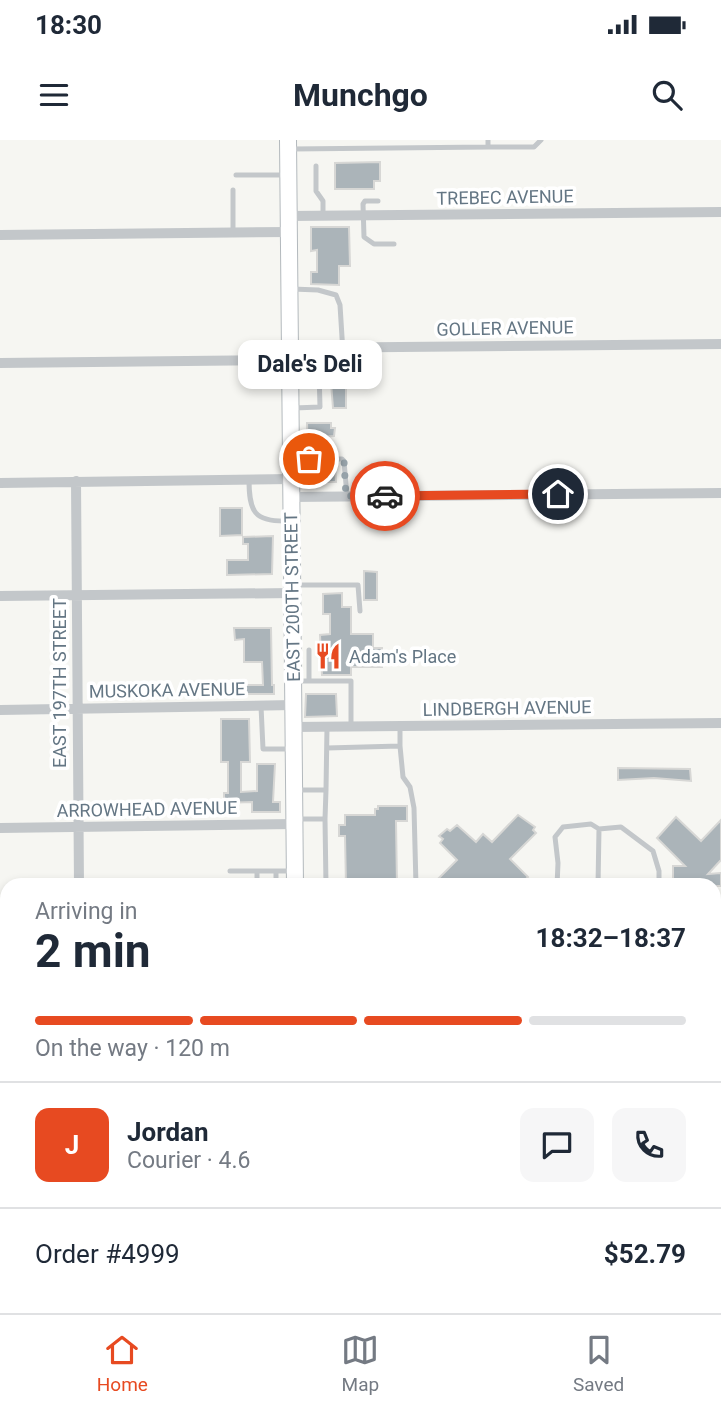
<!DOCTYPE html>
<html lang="en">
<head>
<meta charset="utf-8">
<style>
  body { margin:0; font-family:Roboto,sans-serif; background:#f6f6f7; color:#1f2937; height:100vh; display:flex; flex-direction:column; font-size:26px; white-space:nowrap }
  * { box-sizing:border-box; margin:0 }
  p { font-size:23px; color:#747a83 }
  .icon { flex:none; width:38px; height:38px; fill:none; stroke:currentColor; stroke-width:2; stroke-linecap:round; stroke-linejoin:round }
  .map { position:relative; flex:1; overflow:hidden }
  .panel { position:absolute; left:0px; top:738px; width:721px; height:436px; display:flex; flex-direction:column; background:#fff; border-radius:21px 21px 0 0; box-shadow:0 4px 10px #0003 }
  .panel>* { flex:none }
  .pin { position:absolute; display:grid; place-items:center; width:60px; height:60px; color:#fff; margin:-30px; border:4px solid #fff; border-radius:50%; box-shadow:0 2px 7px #0007 }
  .courier { position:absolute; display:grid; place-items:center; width:70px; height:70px; margin:-35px; border:5px solid #e74a21; border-radius:50%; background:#fff; color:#222; box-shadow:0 2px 9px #0007 }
  .bubble { position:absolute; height:49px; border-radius:14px; background:#fff; box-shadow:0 4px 10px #0003; font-size:23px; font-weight:700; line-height:49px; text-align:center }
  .overview em { font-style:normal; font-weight:700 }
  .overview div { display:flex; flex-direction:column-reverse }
  .overview { display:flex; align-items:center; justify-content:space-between; height:119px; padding:0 35px }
  h1 { font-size:46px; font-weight:700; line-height:52px }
  .bar { display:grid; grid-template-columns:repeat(4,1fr); gap:10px 7px; align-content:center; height:84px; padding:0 35px }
  .bar i { height:9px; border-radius:5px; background:#e0e1e3 }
  .bar .active { background:#e74a21 }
  .bar p { grid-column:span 4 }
  .line { display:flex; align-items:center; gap:18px; padding:0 35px; border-top:2px solid #e0e1e3 }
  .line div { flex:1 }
  .round { display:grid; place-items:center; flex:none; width:74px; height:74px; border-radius:14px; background:#f6f6f7 }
  .status { display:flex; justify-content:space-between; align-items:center; height:49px; padding:0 35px; background:#fff; direction:ltr }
  .status svg { height:19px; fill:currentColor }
  header { display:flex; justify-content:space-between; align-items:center; height:91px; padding:0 35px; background:#fff; font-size:32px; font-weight:700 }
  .tabs { display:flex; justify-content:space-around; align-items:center; height:98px; border-top:2px solid #e0e1e3; background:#fff; font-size:19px; color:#747a83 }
  .tabs a { display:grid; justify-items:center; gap:4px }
  .tabs .active { color:#e74a21 }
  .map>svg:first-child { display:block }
  .building { fill:#abb4b9; stroke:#d7d7d5; stroke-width:2 }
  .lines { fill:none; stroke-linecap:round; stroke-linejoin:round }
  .secondary-casing { stroke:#b3b9bd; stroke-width:18 }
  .lane { stroke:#c3c7ca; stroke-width:5 }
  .street { stroke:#c3c7ca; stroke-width:10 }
  .secondary { stroke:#fff; stroke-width:16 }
  .done { stroke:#97a3aa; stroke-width:7; stroke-dasharray:0 12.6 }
  .route { stroke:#e74a21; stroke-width:9 }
  .labels { text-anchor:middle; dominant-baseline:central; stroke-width:7; stroke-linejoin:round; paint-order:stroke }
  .street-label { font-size:18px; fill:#647684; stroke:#fff }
  .poi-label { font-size:18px; fill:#647684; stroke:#fff; text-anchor:start }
</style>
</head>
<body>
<div class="status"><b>18:30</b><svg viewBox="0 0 49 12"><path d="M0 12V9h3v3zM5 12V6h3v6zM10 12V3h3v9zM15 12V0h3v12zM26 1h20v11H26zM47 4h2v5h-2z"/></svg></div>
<header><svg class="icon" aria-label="menu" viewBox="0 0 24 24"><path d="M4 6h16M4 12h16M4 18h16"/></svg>Munchgo<svg class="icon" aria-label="search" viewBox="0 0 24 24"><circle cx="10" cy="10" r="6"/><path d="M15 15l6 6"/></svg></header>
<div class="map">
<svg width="721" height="1173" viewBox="0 0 721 1173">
  <rect width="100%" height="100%" fill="#f6f6f2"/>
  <!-- building -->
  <path class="building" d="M380,22v19h-6v8h-39v-26z
    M311,87h38l1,39h-11v19l-28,-1v-12h6v-22l-6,1z
    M346,242v26h-13l-2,-25z
    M307,283h24v5h4l-1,8 -15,1v17h-11z
    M317,324h18l1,18h-23l-1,-11h5z
    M220,368h22v27l-22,1z
    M273,396l-1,38 -45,1v-15h21v-16h-5v-7z
    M364,431l13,1v28h-13z
    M342,453v14h9v27h22v14h9v19h-31v8h-29l-2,-40 10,-1v-20h-7v-20z
    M234,488h37l1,57h2v9h-29l-1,-9h19l-1,-23h-18v-23l-9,1z
    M306,554h30l1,22 -32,1z
    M221,579h28l1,43h-9v30l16,-1v-27h18l-2,38h7v10h-28v-10l-28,1v-10h4v-31h-7z
    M618,628l72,1 1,12 -37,-3 -36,2z
    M378,666h29v15h-11l1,65h-51l-1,-50h-6v-11h6v-10h30v-6h3z
    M518,675l17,12 -2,3 3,3 -26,26 18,18 -3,3 5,6h-28l-6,-6 -23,-1 -6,7h-36l26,-26 -17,-17 3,-4 -4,-3 8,-7 3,2 7,-6 19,17 7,-8 9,8z
    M676,677l25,24 20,-21v40l-13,14 13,-1v13h-48v-20h12l-28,-28z"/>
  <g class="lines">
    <!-- secondary casing -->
    <g class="secondary-casing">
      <path id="secondary" d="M288,0l7,746
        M299,1167v6"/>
    </g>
    <!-- lane -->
    <path class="lane" d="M488,7h46l7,-7
      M292,9l196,-2v-7
      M316,26v25l7,10v15
      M236,35h49
      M233,50v43
      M378,61h-13l-2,3 1,33 10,7h20
      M292,149l26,1 18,5 4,10 4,64 -25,1v-21
      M291,231l28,-1 1,37 -26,1
      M294,319h48l2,2 3,35
      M249,339c0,33 5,43 39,42
      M295,445h63l2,26
      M309,510v31
      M295,541h56v46
      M261,566l2,43h27
      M400,606l3,31 7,10 4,21 2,78
      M327,608l73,-2v-20
      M297,650h29l-1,29
      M326,650l1,-63
      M297,679h28l1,67
      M230,731h63
      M257,731v15
      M276,731v15
      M557,746l1,-23 -3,-26 8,-10 28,-3 8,5
      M598,746l1,-57 22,-2 32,24 6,20v15
      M714,868l2,13
      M714,1133l7,4
      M271,1167v6
      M331,1167v6
      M451,1167v6"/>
    <!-- street -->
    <path class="street" d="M289,76l432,-4
      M0,95l289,-3
      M290,208l431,-4
      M0,223l290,-3
      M76,341l3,405
      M0,343l291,-4
      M290,357l431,-4
      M0,456l292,-3
      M0,570l293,-5
      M293,587l428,-4
      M0,688l294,-4
      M0,802h7
      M0,914h7
      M0,1025h7
      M0,1138h7
      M83,1167v6
      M597,1173v-6"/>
    <!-- secondary -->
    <use href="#secondary" class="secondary"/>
  </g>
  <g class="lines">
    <!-- done -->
    <path class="done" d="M309,319h33l2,2 2,35h39"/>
    <!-- route -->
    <path class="route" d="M385,356l173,-2"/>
  </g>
  <!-- icons -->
  <defs>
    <g id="restaurant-bare" transform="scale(2.1)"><path d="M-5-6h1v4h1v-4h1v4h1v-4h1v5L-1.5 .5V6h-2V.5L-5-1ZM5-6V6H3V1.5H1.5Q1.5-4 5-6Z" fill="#e74a21" stroke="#fff" stroke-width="2.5" paint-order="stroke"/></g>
  </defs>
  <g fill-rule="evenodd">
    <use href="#restaurant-bare" x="328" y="516"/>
  </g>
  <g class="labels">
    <!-- street labels -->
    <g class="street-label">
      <text transform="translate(505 57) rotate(-1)">TREBEC AVENUE</text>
      <text transform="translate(505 188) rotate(-1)">GOLLER AVENUE</text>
      <text transform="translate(292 457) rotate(-91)">EAST 200TH STREET</text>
      <text transform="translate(59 543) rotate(-90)">EAST 197TH STREET</text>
      <text transform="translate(167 550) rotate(-1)">MUSKOKA AVENUE</text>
      <text transform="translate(507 568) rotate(-1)">LINDBERGH AVENUE</text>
      <text transform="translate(147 669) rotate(-1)">ARROWHEAD AVENUE</text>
    </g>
    <!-- poi labels -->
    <g class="poi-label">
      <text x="349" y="516">Adam's Place</text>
    </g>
  </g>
</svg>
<div class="pin" style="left:309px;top:319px;background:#ea580c"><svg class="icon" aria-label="bag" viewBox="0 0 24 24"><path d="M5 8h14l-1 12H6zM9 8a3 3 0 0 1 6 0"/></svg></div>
<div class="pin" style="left:558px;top:354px;background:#1f2937"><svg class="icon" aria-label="home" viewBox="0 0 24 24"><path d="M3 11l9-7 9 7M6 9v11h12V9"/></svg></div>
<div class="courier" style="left:385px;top:356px"><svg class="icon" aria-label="car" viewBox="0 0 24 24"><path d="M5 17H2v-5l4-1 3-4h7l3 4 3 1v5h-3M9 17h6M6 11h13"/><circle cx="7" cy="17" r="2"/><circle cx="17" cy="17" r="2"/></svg></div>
<div class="bubble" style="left:238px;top:200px;width:144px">Dale's Deli</div>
<section class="panel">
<div class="overview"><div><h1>2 min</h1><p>Arriving in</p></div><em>18:32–18:37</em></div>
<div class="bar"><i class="active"></i><i class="active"></i><i class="active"></i><i></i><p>On the way · 120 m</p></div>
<div class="line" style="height:126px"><b class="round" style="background:#e74a21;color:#fff">J</b><div><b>Jordan</b><p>Courier · 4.6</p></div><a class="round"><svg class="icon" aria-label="chat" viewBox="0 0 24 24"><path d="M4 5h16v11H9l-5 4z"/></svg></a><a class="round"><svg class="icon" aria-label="phone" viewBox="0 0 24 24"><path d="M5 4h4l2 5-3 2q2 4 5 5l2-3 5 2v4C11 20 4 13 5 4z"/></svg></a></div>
<div class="line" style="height:91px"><div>Order #4999</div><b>$52.79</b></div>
</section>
</div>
<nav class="tabs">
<a class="active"><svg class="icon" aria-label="home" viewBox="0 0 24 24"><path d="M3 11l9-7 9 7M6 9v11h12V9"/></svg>Home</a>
<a><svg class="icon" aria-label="map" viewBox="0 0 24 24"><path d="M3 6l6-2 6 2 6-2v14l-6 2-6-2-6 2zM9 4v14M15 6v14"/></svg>Map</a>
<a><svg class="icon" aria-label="saved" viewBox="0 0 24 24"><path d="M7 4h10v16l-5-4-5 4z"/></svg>Saved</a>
</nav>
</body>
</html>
